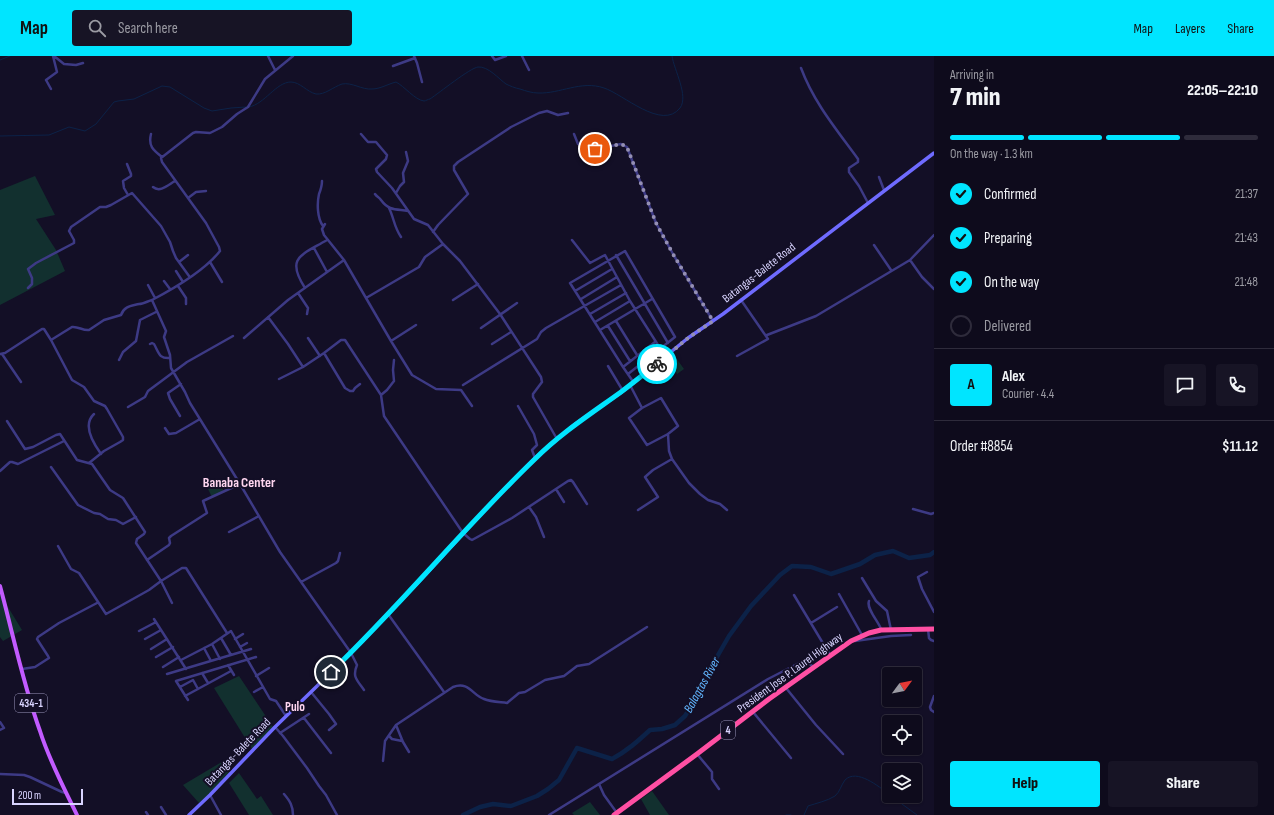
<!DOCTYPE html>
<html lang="en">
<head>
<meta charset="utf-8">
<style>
  body { margin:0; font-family:"Sofia Sans Condensed",sans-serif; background:#171425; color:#f1f3f6; height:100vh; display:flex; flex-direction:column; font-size:15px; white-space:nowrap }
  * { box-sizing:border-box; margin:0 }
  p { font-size:13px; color:#9b9ba3 }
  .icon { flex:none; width:22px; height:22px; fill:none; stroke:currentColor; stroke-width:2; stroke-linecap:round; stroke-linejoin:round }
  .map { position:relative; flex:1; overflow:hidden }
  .side { display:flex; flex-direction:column; background:#0e0b1c; width:340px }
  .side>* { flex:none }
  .needle { width:26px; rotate:58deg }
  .controls { position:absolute; left:882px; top:611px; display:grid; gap:8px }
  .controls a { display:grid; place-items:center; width:40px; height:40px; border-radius:4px; background:#0e0b1c; box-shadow:0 1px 3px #0004,0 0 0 1px #2e2b3b; font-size:20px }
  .scale { position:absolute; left:12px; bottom:10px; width:71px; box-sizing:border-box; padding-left:4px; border:2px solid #d9d4ff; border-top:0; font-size:11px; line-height:14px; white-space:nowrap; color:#d9d4ff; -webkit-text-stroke:3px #130f26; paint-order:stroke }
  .pin { position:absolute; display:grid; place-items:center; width:34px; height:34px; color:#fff; margin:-17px; border:2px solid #fff; border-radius:50%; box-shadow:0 1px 4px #0007 }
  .courier { position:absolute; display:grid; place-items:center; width:40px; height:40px; margin:-20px; border:3px solid #00e5ff; border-radius:50%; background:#fff; color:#222; box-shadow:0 1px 5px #0007 }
  .overview em { font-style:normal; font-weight:800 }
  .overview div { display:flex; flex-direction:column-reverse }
  .overview { display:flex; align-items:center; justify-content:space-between; height:68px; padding:0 16px }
  h1 { font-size:26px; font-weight:800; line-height:30px }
  .bar { display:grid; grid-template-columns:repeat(4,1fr); gap:6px 4px; align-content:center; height:48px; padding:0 16px }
  .bar i { height:5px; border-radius:3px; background:#2e2b3b }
  .bar .current { background:#00e5ff }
  .bar p { grid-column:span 4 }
  .line { display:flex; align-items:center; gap:10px; padding:0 16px; border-top:1px solid #2e2b3b }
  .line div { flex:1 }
  .round { display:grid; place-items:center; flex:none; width:42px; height:42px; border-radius:4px; background:#171425 }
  ol { padding:0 16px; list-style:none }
  li { display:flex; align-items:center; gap:12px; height:44px }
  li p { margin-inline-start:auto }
  li .icon { padding:4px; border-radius:50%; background:#00e5ff; color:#111; stroke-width:4 }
  li:last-child { color:#9b9ba3 }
  li i { width:22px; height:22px; border:2px solid #2e2b3b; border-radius:50% }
  .action { display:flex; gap:8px; margin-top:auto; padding:8px 16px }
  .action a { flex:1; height:46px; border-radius:4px; background:#00e5ff; color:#111; font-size:16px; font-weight:800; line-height:46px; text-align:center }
  .action a+a { background:#171425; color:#f1f3f6 }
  header { display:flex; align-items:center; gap:24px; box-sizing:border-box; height:56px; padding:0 20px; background:#00e5ff; color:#111 }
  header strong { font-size:19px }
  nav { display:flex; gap:22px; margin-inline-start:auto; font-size:14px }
  .search { width:280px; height:36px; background:#171425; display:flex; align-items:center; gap:10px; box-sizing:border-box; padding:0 14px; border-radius:4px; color:#9b9ba3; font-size:15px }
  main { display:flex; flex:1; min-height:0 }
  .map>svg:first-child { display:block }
  .green { fill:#12302f }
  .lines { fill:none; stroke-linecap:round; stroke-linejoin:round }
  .stream { stroke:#0c2248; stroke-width:1 }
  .river { stroke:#0c2248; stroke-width:4.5 }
  .street { stroke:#3d3a85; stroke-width:2.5 }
  .secondary { stroke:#6f6bff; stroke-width:3.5 }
  .primary { stroke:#c25bff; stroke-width:4 }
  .highway { stroke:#ff4fa3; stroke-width:5 }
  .done { stroke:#948fb3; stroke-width:4; stroke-dasharray:0 7.2 }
  .route { stroke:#00e5ff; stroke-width:5 }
  .labels { text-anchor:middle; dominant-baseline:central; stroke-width:4; stroke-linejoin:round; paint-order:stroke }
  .shield { fill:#130f26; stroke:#9e99be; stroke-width:1 }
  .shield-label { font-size:11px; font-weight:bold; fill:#d9d4ff }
  .street-label { font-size:12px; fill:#d9d4ff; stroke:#130f26 }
  .water-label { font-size:13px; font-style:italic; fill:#62b6ff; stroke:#130f26 }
  .neighbourhood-label { font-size:13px; font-weight:bold; fill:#ffd6f0; stroke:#130f26 }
  .quarter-label { font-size:14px; font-weight:bold; fill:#ffd6f0; stroke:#130f26 }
</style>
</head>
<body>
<header>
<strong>Map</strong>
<div class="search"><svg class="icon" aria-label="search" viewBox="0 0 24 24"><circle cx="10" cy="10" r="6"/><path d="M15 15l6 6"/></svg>Search here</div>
<nav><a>Map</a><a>Layers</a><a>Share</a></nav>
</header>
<main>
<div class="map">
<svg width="934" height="759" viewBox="0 0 934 759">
  <rect width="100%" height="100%" fill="#130f26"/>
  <!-- green -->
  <path class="green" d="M35,120l20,39 -19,4 20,31 9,21 -65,34v-115z
    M674,299l10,14 -7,5 -9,-14z
    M220,427l4,9 -12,5 -4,-8z
    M0,538l22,36 -19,11 -3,-4z
    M239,620l34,51 -21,22 -38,-61z
    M225,704l6,10 -22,24 -10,9 -16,-18z
    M239,717l18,26 4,-3 12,19h-24l-20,-32z
    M652,735l17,24h-19l-9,-16z
    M590,746l10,13h-26l-2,-2z"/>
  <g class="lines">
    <!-- stream -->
    <path class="stream" d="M0,4l10,-4
      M249,51c16,-3 27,-25 42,-25 9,0 16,10 25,12 9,1 17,-7 26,-10 10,-2 20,6 30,5 8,0 16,-5 24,-7 8,4 19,18 28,19 2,0 4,-2 6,-2 9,-6 40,-31 48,-32 10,-1 21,12 28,17 4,2 9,4 14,5 6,2 12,4 18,4 22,1 43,-13 66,-5 19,6 58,43 76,20 9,-12 -6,-38 -8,-52
      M0,80l49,-1 20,-8 16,4 11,-7 18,-22 4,-1 16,-2 28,-13 8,1 34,21 8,3 19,-3 15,-1
      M891,740l26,19
      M786,759h5
      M804,759l4,-9c9,-3 19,-5 27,-10 5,-4 6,-11 10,-16 12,-12 34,7 44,14"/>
    <!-- river -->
    <path class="river" d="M463,759l17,-8 13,-3 18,2 26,-10 11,-7 11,-9 18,-32 35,11c15,-8 26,-18 38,-29l12,-1 13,-4 10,-9 10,-16 15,-31 19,-33 22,-30 29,-31 12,-9 19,1 20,7 29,-10 15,-9 18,-4 16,7 21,-3 4,-3"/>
    <!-- street -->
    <path class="street" d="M54,0l10,8 12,1 7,-2
      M268,0l7,14
      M414,0l3,7 5,19
      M492,0l3,4 11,-4
      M522,0l7,14
      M393,10l22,-8
      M801,12c13,35 36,62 57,91v3l-9,6v4l10,14 9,17
      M51,33l-5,-9 11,-8 -4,-16
      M151,78c-3,12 2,16 11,23
      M361,78l7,8h8l11,13 -1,4 -10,10 1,3 15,16 22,31 14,6 15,19 17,17 40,53 41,63 1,5 -9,12v3l24,42
      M574,78l4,10 2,1 10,-1 6,5 25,-5 6,3 29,76 17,31 40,67
      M127,108l4,10v2l-8,5 1,7 4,7
      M879,121l5,13
      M322,125c0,5 -1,8 -3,13 -2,9 -2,24 4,32
      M153,131c7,6 15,-2 22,-6
      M396,137l4,-7 4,-4 -1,-9 5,-12 -2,-9
      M375,138c2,3 4,3 6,6 8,11 15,9 27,11
      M188,142l8,-6 10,-1
      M389,152c5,10 5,19 12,29
      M325,168l-3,5 2,6 20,25 22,38
      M433,176l5,-7 30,-31 -14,-24v-4l4,-4 53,-35 28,-14 8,-2 11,4 10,-2
      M572,184l18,23 15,-8 25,46 42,66
      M874,189l17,25
      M314,192l13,24
      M616,199l52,88
      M910,204l12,17 12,12
      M179,206l9,-7
      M210,206l12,20
      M176,215l7,11
      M164,225l6,8
      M148,229l7,13
      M178,230l8,12v6
      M28,232l4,-4v-6l-4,-9 8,-6 38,-20v-3l-5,-9 2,-4 29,-20h6l5,-2 21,-12 29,33 9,16 3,9 3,7 13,18
      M305,232c-20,-31 -3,-33 22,-48
      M575,235l37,-22
      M298,237l10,15 -1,6
      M581,243l36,-22
      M152,244c21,-11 53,-30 68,-49l-1,-4 -13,-24 -44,-61 -1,-4 32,-25 3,-1 14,1 12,-6 15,-13 11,-7 17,-28 28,-23
      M453,244l25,-16
      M590,258l36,-21
      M268,261l20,27 15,23 21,-14 17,-13h4l36,55 3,21 2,3 77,114 7,6 2,1 40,-22 56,-37 3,-1 2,2 14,22
      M616,265l21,34
      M595,266l35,-21
      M416,269l-25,16 -25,-43 53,-31 6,-10 18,-13
      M608,270l22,35
      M481,272l36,-25
      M600,274l52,-31
      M767,279l49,-19 94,-56 24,-25
      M244,282l44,-38 56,-40
      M308,282l12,18
      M51,284l21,40 12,7 10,14 11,5 2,3 16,28v3l-3,2 -16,9 -15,12
      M391,285l21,34 24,14 25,1 11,16
      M150,288l2,-1 2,1c5,9 5,15 16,14
      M492,288l19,-12
      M324,297l21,35 5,3h3l2,-3 5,-4
      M0,298l5,-1 37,-24h2l7,11 21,-13c6,-1 11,4 17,3l15,-10 17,-5c3,-9 10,-9 18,-11 4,0 9,-3 13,-4l14,31 -2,6 6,18 1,13 14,24 5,11 50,81 40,68 71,101 6,12c-5,12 0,15 7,25
      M2,298l19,28
      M737,300l31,-17 -27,-39
      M119,304l4,-8 13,-11 4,-21 16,-8
      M608,310l15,25
      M623,311l32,-25
      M628,318l47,-37 -50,-86 -55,32 53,84 11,16
      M279,323l24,-12
      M463,329l74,-46 4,-7 5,-4 75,-43
      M630,329l12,23
      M381,339l6,-5 7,-9 -1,-11 1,-10
      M661,342l17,28 -10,8 -21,11 -18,-27 13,-10z
      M518,350l16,28 3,11 -5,5 3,8
      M128,351l17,-10 3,-6 39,-29 46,-26
      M94,358c-12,11 -1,29 7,40
      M180,360l-10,-17 -2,-6 13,-9
      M7,365l18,28 8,-2 23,-12 4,-1 17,26 15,4 18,26 13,8 22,34 -1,2 -7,5 -1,4 25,38 11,22
      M165,372l4,6 7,-1 24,-14
      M672,403l17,24 11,11 8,6 12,4 7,6
      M51,411l27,38 16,8 6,1 8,5 8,1 7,4 13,-7
      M0,415l10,-9h2l6,2 46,-23
      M556,433l8,13
      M529,451l7,10 8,20
      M913,453l18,5 3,-1
      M638,454l20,-13 -13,-20 8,-7 19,-11 -3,-8 -1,-17
      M229,476l30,-16
      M58,490l13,23 8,4 27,41 43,-24 12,-9 21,-13h4l41,65
      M147,504l22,-15 1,-2 -1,-5 2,-2 36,-23 -4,-12 37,-17
      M927,516l-9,5 4,12 12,23
      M862,522l14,23 11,10 4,19
      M301,526l35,-19 2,-2 2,-8
      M839,538l23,41
      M794,539l36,60
      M869,545c-3,7 9,20 12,28
      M388,558l56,78
      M154,563l32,50
      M811,567l26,-16
      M928,573l1,9 2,2 3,1
      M139,575l17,-9
      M221,582l10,17
      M145,583l16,-9
      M235,583l8,-5
      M855,585l36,-5 20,-1
      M212,588l8,15
      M240,591l7,-4
      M204,592l7,13
      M151,593l16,-10
      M156,601l17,-10
      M181,604l31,-16 19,-13 39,68 6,2 10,15
      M228,609l6,10
      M163,611l16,-10
      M22,613l13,-2 14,-9 -1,-2 -11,-17 1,-2 21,-14 38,-20
      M202,617l6,10
      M167,618l84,-25
      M256,620l13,-8
      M180,631l13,-7 5,9
      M786,632l30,37 27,29
      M254,636l9,-5
      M311,636l18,22 7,10 -7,6
      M185,640l46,-25
      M934,640l-4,11 1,3 3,2
      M188,644l-12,-19 80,-24
      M753,656l38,46
      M304,662l27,35
      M0,666l4,6 -4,2
      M396,669l7,17 6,10
      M275,671l8,9 24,32 12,18 7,9 11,20
      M280,677l29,-19
      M389,680l3,3 10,2
      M697,698l15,18v7l7,10
      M383,705l2,-20 11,-16 57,-38c16,-6 19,8 31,12 7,3 16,3 23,4l12,-10 6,-1 20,-12 19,-4 13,-10 12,-2 58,-37
      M0,718l24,1 6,2 32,15 4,1
      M599,728l5,11 13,18
      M284,738c6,7 9,12 9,21
      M210,739l11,20
      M161,751l5,8
      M146,756l2,3
      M549,759l219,-136 33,-17 6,-1 6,6"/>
    <!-- secondary -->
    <path class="secondary" d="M189,759l21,-20 65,-68 76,-74 75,-79 67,-73 42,-43 39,-33 49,-34 65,-53 35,-24 211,-161"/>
    <!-- primary -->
    <path class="primary" d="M0,530c13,48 23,98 40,145 9,29 24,57 37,84"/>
    <!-- highway -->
    <path class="highway" d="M614,759l83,-61 72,-55 82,-58 18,-8 12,-3 53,-1"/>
  </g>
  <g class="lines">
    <!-- done -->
    <path class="done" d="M595,93l26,-5 6,3 29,76 17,31 40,67 -25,17 -31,26"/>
    <!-- route -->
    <path class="route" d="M331,616c71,-68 133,-145 204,-213 26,-26 57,-46 86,-67 12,-9 24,-19 36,-28"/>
  </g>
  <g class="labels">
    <!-- shield labels -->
    <g class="shield">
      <rect x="15" y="638" width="32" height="18" rx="3"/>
      <rect x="721" y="665" width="14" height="18" rx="3"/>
    </g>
    <g class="shield-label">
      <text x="31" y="647">434-1</text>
      <text x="728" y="674">4</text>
    </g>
    <!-- street labels -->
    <g class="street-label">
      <text transform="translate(759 217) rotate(-38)">Batangas-Balete Road</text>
      <text transform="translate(790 617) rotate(-36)">President Jose P. Laurel Highway</text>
      <text transform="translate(238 696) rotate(-46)">Batangas-Balete Road</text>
    </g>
    <!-- water labels -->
    <g class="water-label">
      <text transform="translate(702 629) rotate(-61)">Balagtas River</text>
    </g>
    <!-- neighbourhood labels -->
    <g class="neighbourhood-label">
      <text x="295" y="651">Pulo</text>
    </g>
    <!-- quarter labels -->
    <g class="quarter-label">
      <text x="239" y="426">Banaba Center</text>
    </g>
  </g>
</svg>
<div class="controls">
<a><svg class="needle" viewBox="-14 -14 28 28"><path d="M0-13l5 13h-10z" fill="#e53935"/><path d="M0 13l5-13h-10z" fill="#9b9ba3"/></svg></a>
<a><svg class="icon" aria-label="locate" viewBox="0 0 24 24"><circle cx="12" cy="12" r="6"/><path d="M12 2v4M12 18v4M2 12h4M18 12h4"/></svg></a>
<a><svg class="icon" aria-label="layers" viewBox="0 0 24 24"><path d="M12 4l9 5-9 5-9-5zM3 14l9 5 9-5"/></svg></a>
</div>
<div class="scale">200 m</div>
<div class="pin" style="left:595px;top:93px;background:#ea580c"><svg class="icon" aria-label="bag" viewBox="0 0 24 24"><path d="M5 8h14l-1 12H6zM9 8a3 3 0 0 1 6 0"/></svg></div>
<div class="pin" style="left:331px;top:616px;background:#1f2937"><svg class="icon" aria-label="home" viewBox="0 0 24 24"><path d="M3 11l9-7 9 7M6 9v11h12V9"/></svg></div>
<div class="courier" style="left:657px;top:308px"><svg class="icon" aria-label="bike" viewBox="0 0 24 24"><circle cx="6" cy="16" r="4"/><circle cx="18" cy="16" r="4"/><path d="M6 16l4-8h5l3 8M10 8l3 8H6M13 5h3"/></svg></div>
</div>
<section class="side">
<div class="overview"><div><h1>7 min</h1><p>Arriving in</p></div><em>22:05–22:10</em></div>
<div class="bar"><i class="current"></i><i class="current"></i><i class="current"></i><i></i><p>On the way · 1.3 km</p></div>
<ol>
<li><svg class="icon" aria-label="check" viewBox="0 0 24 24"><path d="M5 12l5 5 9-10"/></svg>Confirmed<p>21:37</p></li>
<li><svg class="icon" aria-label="check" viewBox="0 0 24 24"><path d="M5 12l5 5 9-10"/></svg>Preparing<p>21:43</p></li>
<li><svg class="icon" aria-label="check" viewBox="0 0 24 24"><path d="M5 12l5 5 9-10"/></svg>On the way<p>21:48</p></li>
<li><i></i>Delivered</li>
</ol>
<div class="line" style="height:72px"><b class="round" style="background:#00e5ff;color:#111">A</b><div><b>Alex</b><p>Courier · 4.4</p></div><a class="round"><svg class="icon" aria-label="chat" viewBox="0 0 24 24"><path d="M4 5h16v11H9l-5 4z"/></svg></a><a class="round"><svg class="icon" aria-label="phone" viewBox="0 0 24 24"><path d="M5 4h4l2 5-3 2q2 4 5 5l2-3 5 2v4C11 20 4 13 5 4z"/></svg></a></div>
<div class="line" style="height:52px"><div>Order #8854</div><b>$11.12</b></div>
<div class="action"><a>Help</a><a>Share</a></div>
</section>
</main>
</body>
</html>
